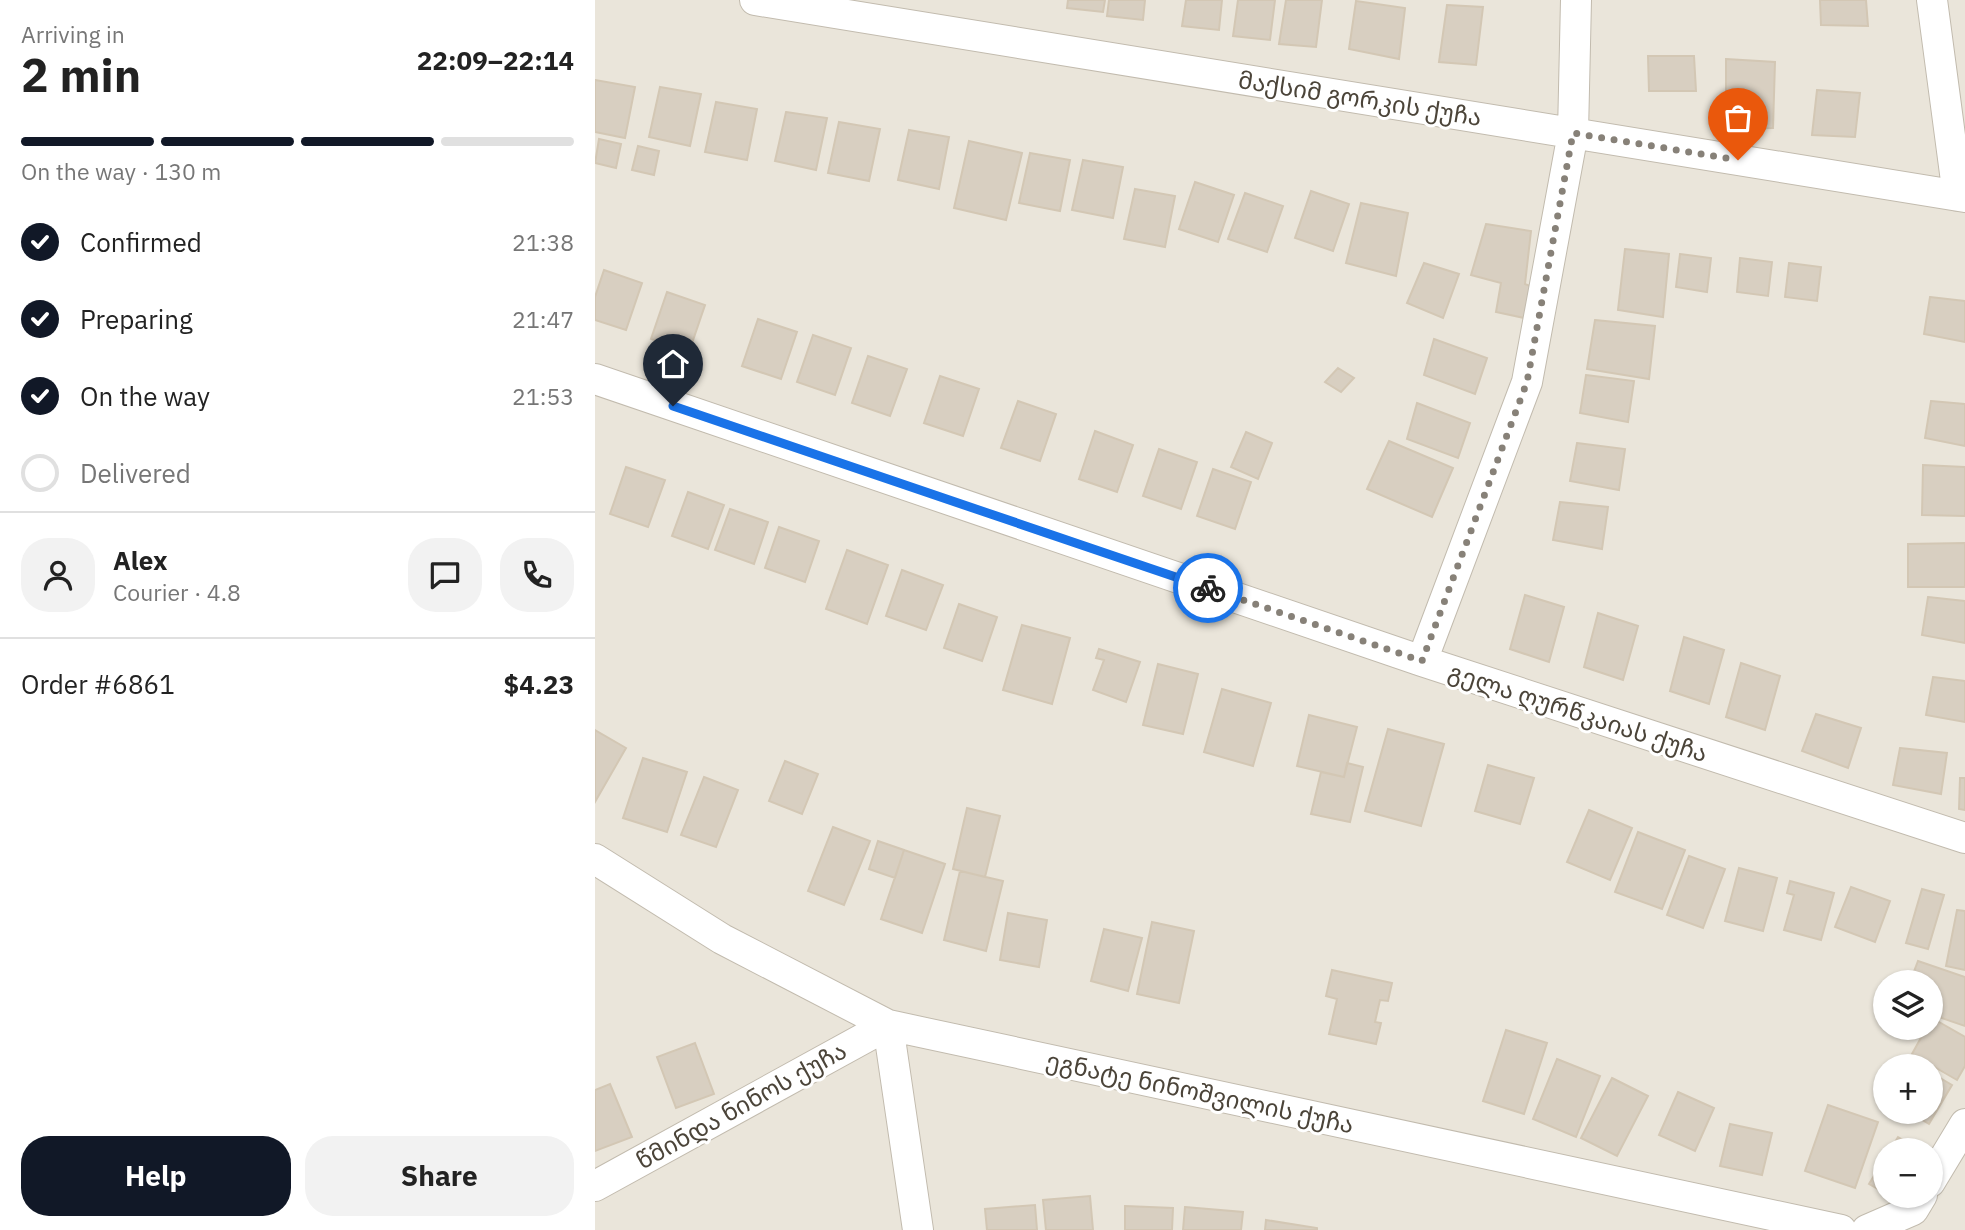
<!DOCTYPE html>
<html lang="en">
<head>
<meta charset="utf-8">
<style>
  body { margin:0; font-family:"IBM Plex Sans","Noto Sans Georgian",sans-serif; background:#f2f2f2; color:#222; height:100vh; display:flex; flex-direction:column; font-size:26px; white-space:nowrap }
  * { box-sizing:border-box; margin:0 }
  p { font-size:23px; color:#767676 }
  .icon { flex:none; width:38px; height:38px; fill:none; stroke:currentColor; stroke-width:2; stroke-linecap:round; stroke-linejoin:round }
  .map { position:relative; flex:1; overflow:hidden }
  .drawer { display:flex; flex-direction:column; background:#fff; width:595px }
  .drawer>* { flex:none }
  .tools { position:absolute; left:1278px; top:970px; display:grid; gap:14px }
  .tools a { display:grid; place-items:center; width:70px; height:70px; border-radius:50%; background:#fff; box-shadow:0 2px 5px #0004; font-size:35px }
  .pin { position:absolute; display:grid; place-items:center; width:60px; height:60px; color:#fff; margin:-72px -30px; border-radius:50% 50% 50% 0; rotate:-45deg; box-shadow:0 0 7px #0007 }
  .pin .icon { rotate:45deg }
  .courier { position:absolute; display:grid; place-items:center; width:70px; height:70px; margin:-35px; border:5px solid #1a73e8; border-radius:50%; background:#fff; color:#222; box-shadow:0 2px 9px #0007 }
  .headline em { font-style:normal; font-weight:800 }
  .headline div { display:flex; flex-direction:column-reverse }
  .headline { display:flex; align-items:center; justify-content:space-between; height:119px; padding:0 21px }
  h1 { font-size:46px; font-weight:800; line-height:52px }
  .bar { display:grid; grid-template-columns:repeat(4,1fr); gap:10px 7px; align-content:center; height:84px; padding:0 21px }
  .bar i { height:9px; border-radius:5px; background:#e0e0e0 }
  .bar .active { background:#111827 }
  .bar p { grid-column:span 4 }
  .line { display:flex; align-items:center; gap:18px; padding:0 21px; border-top:2px solid #e0e0e0 }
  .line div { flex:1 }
  .round { display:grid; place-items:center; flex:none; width:74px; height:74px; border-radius:28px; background:#f2f2f2 }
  ol { padding:0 21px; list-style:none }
  li { display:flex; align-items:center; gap:21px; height:77px }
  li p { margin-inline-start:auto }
  li .icon { padding:7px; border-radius:50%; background:#111827; color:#fff; stroke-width:4 }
  li:last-child { color:#767676 }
  li i { width:38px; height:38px; border:4px solid #e0e0e0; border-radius:50% }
  .button { display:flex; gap:14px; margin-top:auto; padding:14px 21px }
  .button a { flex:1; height:80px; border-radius:28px; background:#111827; color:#fff; font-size:28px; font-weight:800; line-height:80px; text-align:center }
  .button a+a { background:#f2f2f2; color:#222 }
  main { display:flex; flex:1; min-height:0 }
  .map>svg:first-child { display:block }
  .residential { fill:#eae5da; fill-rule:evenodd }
  .building { fill:#d8cfc1; stroke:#d3c7b4; stroke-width:2 }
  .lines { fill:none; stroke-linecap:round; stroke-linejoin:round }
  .minor-casing { stroke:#c2bbae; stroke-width:32 }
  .minor { stroke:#fff; stroke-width:30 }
  .done { stroke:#878178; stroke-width:7; stroke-dasharray:0 12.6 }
  .route { stroke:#1a73e8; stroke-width:9 }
  .labels { text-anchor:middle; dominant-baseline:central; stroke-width:6; stroke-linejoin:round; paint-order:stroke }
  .street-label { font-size:24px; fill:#4b4439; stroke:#fff }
</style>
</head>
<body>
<main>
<section class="drawer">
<div class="headline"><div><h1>2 min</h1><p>Arriving in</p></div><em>22:09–22:14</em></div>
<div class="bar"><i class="active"></i><i class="active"></i><i class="active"></i><i></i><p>On the way · 130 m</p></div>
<ol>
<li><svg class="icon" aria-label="check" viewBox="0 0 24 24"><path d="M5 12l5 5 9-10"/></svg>Confirmed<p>21:38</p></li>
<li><svg class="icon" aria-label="check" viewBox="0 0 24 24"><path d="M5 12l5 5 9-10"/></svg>Preparing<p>21:47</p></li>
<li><svg class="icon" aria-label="check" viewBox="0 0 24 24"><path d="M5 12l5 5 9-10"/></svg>On the way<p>21:53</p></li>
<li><i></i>Delivered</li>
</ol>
<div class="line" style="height:126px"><a class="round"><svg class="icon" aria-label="person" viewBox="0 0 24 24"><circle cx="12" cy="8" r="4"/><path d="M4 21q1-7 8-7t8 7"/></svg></a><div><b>Alex</b><p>Courier · 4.8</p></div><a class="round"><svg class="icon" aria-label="chat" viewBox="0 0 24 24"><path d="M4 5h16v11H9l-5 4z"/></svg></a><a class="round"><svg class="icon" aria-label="phone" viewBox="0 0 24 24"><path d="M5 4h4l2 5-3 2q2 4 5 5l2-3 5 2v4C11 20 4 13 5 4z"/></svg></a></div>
<div class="line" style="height:91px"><div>Order #6861</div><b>$4.23</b></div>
<div class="button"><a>Help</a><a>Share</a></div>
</section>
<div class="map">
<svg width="1370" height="1230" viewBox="0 0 1370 1230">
  <rect width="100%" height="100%" fill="#f6f3ec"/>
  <!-- residential -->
  <path class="residential" d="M0,0h1370v1230h-1370zM1290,982h45v45h-45zM1290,1066h45v45h-45zM1290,1150h45v45h-45z"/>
  <!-- building -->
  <path class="building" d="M473,0h37l-2,12 -36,-4z
    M514,0h36l-2,20 -36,-4z
    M591,0h36l-3,30 -37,-4z
    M643,0h37l-5,40 -37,-4z
    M691,0h36l-6,47 -37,-3z
    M1225,0h46l2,26 -47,-1z
    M761,1l49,7 -6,51 -50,-10z
    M852,5l36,2 -7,58 -37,-3z
    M1053,56h46l2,35h-47z
    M1131,59l49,3 -2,66 -47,1z
    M0,80l40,7 -10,51 -30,-6z
    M65,87l41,7 -11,52 -41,-9z
    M1222,90l43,3 -5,44 -43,-2z
    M121,102l41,7 -10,51 -42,-8z
    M191,112l41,6 -11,52 -41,-9z
    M244,122l41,7 -11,52 -41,-8z
    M314,130l40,7 -10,52 -41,-9z
    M4,139l22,5 -5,24 -21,-5z
    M374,141l53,12 -16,67 -52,-12z
    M43,146l21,5 -5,24 -22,-5z
    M435,153l40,7 -10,51 -41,-8z
    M488,160l40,7 -10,51 -41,-8z
    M600,182l39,13 -16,47 -39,-13z
    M540,189l40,7 -10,51 -41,-8z
    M716,191l38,13 -16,47 -38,-13z
    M650,193l38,13 -16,46 -39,-13z
    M766,203l47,10 -12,63 -50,-13z
    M891,224l45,7 -6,53 10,4 -6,31 -33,-7 5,-29 -30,-8z
    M1030,249l44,5 -6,63 -45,-7z
    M1085,254l31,4 -4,34 -31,-5z
    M1145,258l32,4 -4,34 -31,-4z
    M829,263l35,11 -16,44 -36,-15z
    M1194,263l32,4 -4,34 -32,-4z
    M9,270l38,13 -16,47 -31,-10v-23z
    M72,292l38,13 -16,47 -38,-13z
    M1335,297l35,4v41l-41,-8z
    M163,319l39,13 -16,47 -39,-13z
    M1000,320l60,6 -6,53 -62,-10z
    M218,335l38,13 -16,47 -38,-13z
    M839,339l53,19 -12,36 -51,-19z
    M273,356l39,13 -17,47 -38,-13z
    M743,368l16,10 -13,14 -16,-10z
    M991,375l48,6 -6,41 -48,-9z
    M345,376l39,13 -16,47 -39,-13z
    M423,401l38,13 -16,47 -39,-13z
    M1336,401l34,3v42l-40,-8z
    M822,403l53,20 -12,35 -51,-19z
    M500,431l38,14 -16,47 -38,-13z
    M651,432l26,11 -14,36 -27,-12z
    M794,441l64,27 -21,49 -65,-28z
    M982,443l48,6 -6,41 -49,-9z
    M564,449l38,13 -16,47 -38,-13z
    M1328,465l42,2v49l-43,-1z
    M31,467l39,13 -17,47 -38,-13z
    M618,469l38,13 -16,47 -38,-13z
    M93,492l36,13 -16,44 -36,-13z
    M965,502l48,5 -6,42 -49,-9z
    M135,509l38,13 -14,42 -39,-14z
    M184,527l40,14 -14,41 -40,-14z
    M1370,543v44h-57v-43z
    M252,550l41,15 -21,59 -41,-15z
    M307,570l41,15 -17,45 -40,-14z
    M930,595l39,12 -15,55 -39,-13z
    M1333,597l37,4v42l-43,-8z
    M364,604l38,13 -15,44 -38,-13z
    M1003,613l40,13 -15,54 -39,-13z
    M427,625l48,13 -18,66 -49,-14z
    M1089,637l40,13 -15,54 -39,-13z
    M504,649l41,13 -14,40 -33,-12 11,-30 -8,-2z
    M1146,663l39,13 -15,54 -39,-13z
    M563,664l40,10 -15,60 -40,-9z
    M1338,677l32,4v41l-39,-7z
    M627,689l49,14 -18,63 -49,-14z
    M1221,714l45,14 -13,40 -46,-17z
    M714,715l48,12 -13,50 -47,-11z
    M793,729l56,15 -23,82 -56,-15z
    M0,730l31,18 -31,54z
    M1305,748l47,5 -6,41 -48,-9z
    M48,758l44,14 -20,60 -44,-14z
    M190,761l33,13 -16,40 -33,-13z
    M752,763l16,4 -13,55 -39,-8 10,-42 23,5z
    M893,765l46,13 -14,46 -45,-13z
    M109,777l34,13 -22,57 -35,-12z
    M1365,778h5v32l-6,-1z
    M372,808l33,8 -15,61 -32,-8z
    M994,810l43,18 -22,52 -43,-18z
    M238,827l37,14 -26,64 -36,-14z
    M1043,832l47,18 -23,59 -47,-17z
    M283,841l26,9 -9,28 -26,-9z
    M309,850l41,14 -23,69 -41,-14z
    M1094,856l36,13 -22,59 -36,-13z
    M1144,868l38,10 -14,53 -38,-10z
    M365,871l43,10 -17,70 -42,-11z
    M1195,881l44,12 -13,47 -37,-10 10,-35 -7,-2z
    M1256,887l39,14 -15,41 -40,-15z
    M1327,889l22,6 -16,54 -22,-6z
    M1362,910l8,1v59l-19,-4z
    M413,913l39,7 -8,47 -39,-7z
    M557,922l42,9 -15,72 -42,-9z
    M509,929l38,9 -14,53 -37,-10z
    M1323,961l47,16v49l-35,-12v-32h-20z
    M737,970l60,13 -4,18 -8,-1 -5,22 6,1 -5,21 -47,-10 8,-35 -11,-3z
    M1337,1018l33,19v29l-8,14 -45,-26 15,-27h3z
    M911,1030l41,13 -23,71 -41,-13z
    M100,1043l19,51 -38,14 -19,-51z
    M962,1059l43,17 -24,61 -43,-18z
    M1335,1072l22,13 -23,39 -22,-13h23z
    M1017,1078l36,18 -31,60 -36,-18z
    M15,1084l22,53 -37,14v-61z
    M1083,1092l36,16 -19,43 -36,-16z
    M1233,1105l50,17 -23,66 -50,-17z
    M1135,1124l42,9 -10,42 -42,-9z
    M1303,1137l22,13h-30z
    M1290,1158v35l-16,-9z
    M495,1196l3,34h-47l-3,-30z
    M440,1205l2,25h-50l-2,-21z
    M530,1206l48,2 -1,22h-47z
    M590,1207l58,5 -2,18h-58z
    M671,1220l51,8v2h-52z"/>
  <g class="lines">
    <!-- minor casing -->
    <g class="minor-casing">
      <path id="minor" d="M160,0l1210,197
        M1337,0l26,196
        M0,379l827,282 543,177
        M827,661l105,-279 46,-249 3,-133
        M0,859l127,80 166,86 953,205
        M1335,1182l35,-58
        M0,1186l293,-161 30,205
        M1272,1230l46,-20 9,-15"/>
    </g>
    <!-- minor -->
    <use href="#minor" class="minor"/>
  </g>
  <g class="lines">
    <!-- done -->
    <path class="done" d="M613,588l214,73 105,-279 46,-249 165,27"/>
    <!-- route -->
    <path class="route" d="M78,406l535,182"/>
  </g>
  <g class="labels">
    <!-- street labels -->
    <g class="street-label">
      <text transform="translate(765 98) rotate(9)">მაქსიმ გორკის ქუჩა</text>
      <text transform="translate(983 712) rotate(18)">გელა ღურწკაიას ქუჩა</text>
      <text transform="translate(605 1092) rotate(12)">ეგნატე ნინოშვილის ქუჩა</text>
      <text transform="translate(146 1105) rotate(-29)">წმინდა ნინოს ქუჩა</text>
    </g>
  </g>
</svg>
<div class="tools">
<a><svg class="icon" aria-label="layers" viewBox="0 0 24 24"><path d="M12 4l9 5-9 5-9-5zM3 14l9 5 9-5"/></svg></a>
<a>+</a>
<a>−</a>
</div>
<div class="pin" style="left:1143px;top:160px;background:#ea580c"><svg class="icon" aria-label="bag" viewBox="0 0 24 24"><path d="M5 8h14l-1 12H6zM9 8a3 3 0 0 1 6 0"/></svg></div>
<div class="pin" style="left:78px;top:406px;background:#1f2937"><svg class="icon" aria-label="home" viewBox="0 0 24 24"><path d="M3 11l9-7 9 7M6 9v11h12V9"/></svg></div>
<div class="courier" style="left:613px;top:588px"><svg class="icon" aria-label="bike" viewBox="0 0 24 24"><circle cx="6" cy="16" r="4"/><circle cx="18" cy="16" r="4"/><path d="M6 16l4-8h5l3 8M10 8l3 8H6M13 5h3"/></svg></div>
</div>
</main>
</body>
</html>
